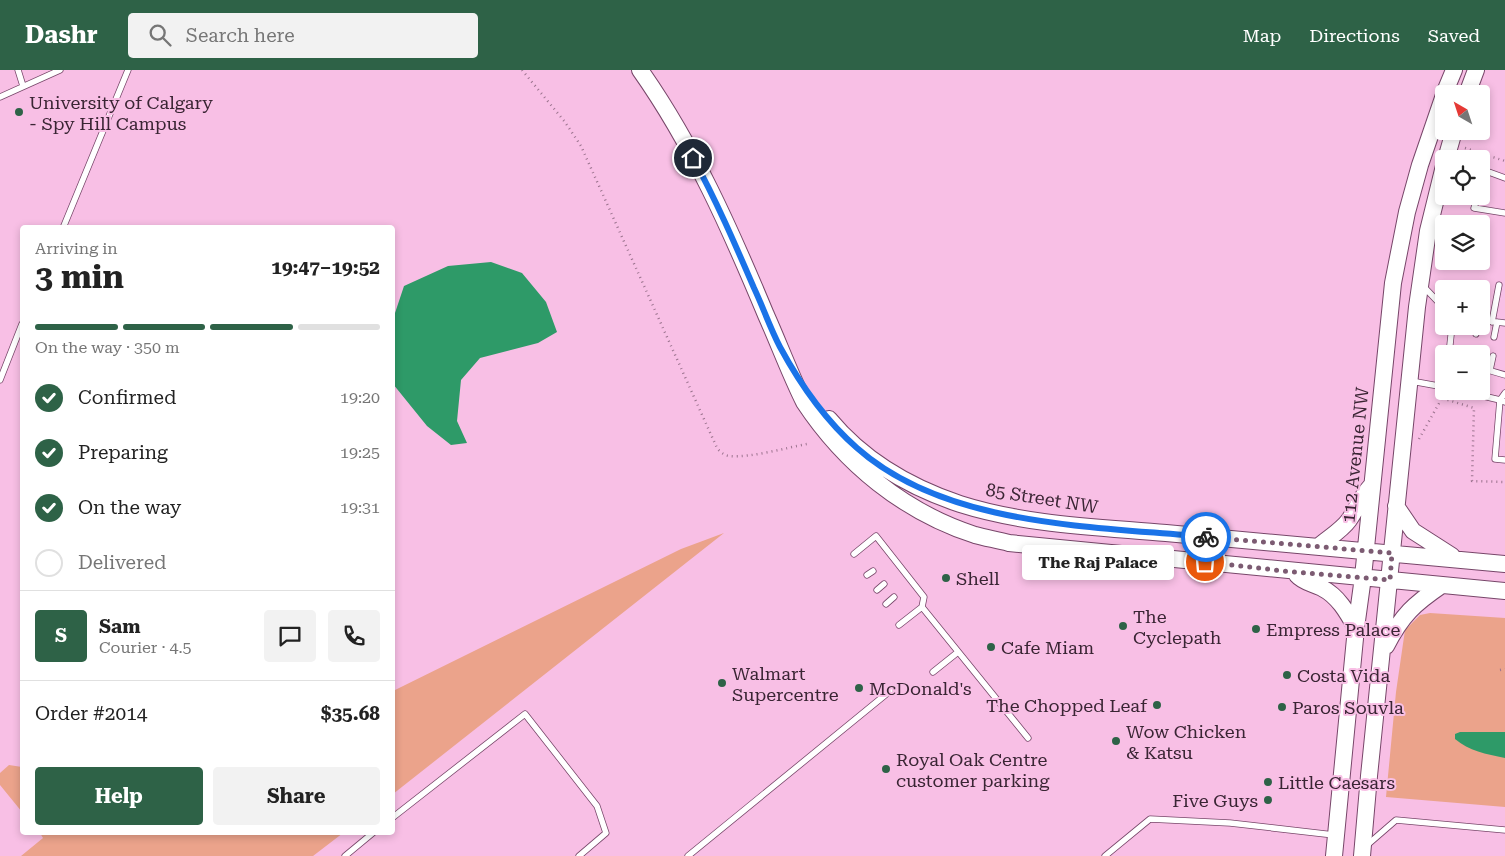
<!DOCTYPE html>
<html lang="en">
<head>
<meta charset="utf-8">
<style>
  body { margin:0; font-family:"Roboto Serif",serif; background:#f2f2f2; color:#222; height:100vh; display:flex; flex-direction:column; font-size:19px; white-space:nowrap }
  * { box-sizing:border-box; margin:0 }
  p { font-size:16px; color:#767676 }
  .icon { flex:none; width:28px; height:28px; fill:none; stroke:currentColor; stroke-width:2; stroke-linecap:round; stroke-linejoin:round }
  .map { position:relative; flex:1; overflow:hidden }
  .drawer { position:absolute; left:20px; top:155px; width:375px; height:610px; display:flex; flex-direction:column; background:#fff; border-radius:5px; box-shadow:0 2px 8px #0003 }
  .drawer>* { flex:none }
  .needle { width:32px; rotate:321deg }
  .tools { position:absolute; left:1435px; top:15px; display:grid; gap:10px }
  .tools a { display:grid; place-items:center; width:55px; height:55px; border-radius:5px; background:#fff; box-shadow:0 2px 8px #0003; font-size:25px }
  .pin { position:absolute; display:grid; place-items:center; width:42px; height:42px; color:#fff; margin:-21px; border:2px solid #fff; border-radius:50%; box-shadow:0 1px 5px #0007 }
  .courier { position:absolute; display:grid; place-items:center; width:50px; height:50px; margin:-25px; border:4px solid #1a73e8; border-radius:50%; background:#fff; color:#222; box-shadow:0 1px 6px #0007 }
  .bubble { position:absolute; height:35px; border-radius:5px; background:#fff; box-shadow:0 2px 8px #0003; font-size:16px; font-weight:700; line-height:35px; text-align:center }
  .summary em { font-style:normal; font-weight:700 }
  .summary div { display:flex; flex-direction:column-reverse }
  .summary { display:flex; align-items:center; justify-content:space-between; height:85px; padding:0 15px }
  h1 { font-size:32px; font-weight:700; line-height:38px }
  .bar { display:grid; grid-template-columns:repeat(4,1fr); gap:8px 5px; align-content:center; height:60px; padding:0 15px }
  .bar i { height:6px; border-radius:4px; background:#e0e0e0 }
  .bar .active { background:#2e6247 }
  .bar p { grid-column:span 4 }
  .line { display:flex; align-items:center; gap:12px; padding:0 15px; border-top:1px solid #e0e0e0 }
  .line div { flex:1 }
  .round { display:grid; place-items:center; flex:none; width:52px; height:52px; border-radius:5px; background:#f2f2f2 }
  ol { padding:0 15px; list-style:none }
  li { display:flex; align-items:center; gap:15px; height:55px }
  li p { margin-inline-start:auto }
  li .icon { padding:5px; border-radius:50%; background:#2e6247; color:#fff; stroke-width:4 }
  li:last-child { color:#767676 }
  li i { width:28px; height:28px; border:2px solid #e0e0e0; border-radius:50% }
  .button { display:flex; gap:10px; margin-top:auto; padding:10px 15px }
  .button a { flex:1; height:58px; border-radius:5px; background:#2e6247; color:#fff; font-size:20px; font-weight:700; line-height:58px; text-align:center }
  .button a+a { background:#f2f2f2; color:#222 }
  header { display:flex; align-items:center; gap:30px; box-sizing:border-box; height:70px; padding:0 25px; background:#2e6247; color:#fff }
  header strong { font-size:24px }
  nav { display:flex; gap:28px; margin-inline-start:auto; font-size:18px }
  .search { width:350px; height:45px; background:#f2f2f2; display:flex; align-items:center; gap:12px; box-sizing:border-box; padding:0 18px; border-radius:5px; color:#767676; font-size:19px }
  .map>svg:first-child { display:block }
  .green { fill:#eba38b }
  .water { fill:#2e9a68 }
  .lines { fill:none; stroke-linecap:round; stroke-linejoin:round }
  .lane-casing { stroke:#774669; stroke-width:7 }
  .secondary-casing { stroke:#774669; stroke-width:18 }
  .path { stroke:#9c748f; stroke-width:2.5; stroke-dasharray:1 4; stroke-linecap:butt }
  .lane { stroke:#fff; stroke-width:5.5 }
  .secondary { stroke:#fff; stroke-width:16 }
  .done { stroke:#7c5b72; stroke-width:5; stroke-dasharray:0 9 }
  .route { stroke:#1a73e8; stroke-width:6 }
  .poi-dot { fill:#2e6247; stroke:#f8bfe5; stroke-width:2 }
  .labels { text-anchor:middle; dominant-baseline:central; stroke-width:4; stroke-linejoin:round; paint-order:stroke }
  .poi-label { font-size:18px; fill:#3a2534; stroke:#f8bfe5; text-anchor:start }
  .street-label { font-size:18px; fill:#3a2534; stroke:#f8bfe5 }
</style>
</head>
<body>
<header>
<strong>Dashr</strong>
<div class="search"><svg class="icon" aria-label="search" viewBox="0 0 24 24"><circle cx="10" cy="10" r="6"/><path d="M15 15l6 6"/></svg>Search here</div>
<nav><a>Map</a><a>Directions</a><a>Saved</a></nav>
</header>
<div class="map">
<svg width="1505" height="786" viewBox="0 0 1505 786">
  <rect width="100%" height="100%" fill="#f8bfe5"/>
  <!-- green -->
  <path class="green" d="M724,463l-331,261v-103l288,-142z
    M1430,543l75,5v189l-119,-10 10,-105 9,-62 15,-15z
    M9,695l13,2v45l-22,-27v-12z
    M40,763h303l-30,23h-292l22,-18z"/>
  <!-- water -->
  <path class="water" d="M491,192l31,11 24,29 11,30 -19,11 -58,15 -19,22 -4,41 10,22 -16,2 -24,-19 -34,-42v-65l11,-33 44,-20z
    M1460,662h45v26c-19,-4 -36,-7 -50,-19v-5z"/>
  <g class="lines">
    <!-- lane casing -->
    <g class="lane-casing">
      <path id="lane" d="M18,0l5,16
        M0,27l60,-27
        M1481,115l5,-14 19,7
        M1478,126l-4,12 31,5
        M63,158l65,-158
        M1423,216l21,22
        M1481,250l24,3
        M1492,252l7,-37
        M1476,264l1,-8
        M1494,267l3,-15
        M1449,284l3,-28
        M1473,284v-1
        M1481,298l24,7
        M1490,300l3,-14
        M0,310l22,-56
        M1411,311l33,6
        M1462,321l38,9 5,-7
        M1505,332l-5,-2 -5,59 10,1
        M854,484l22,-18 48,61 -2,10
        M867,505l6,-4
        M877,520l7,-6
        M886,534l8,-7
        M899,555l23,-18 106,131
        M933,602l25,-20
        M392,748l133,-104 72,92 9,27 -27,23
        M1366,776l30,-26 109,10
        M345,786l29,-24
        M688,786l202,-165
        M1105,786l45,-37 80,4 104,12"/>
    </g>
    <!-- secondary casing -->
    <g class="secondary-casing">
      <path id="secondary" d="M640,0c53,75 91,161 126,245 13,29 24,59 38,87 41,62 100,110 171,133 11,3 23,5 34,8l496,48
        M1444,24l10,-24
        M1467,24l9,-24
        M1446,89l8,-28
        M829,349c34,41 80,68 131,85 66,21 138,23 206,29 113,10 226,20 339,31
        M1396,436l17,25 39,25
        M1318,477c10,-9 23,-16 31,-27 9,-13 11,-22 22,-34
        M1297,505c7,8 16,8 25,13 16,8 25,24 34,40
        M1386,576c16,-31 28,-42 56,-61
        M1334,786l22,-228 7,-51 30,-294 14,-71 13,-47 24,-70
        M1362,786l7,-80 48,-469 11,-76 16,-65"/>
    </g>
    <!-- path -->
    <path class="path" d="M522,0l43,52 16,24 136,302c3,4 7,7 12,8 22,2 56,-8 78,-12
      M1465,78l40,13
      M1438,327l36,11 -2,73 33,1
      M1419,369l23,-41
      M1500,600l5,-1"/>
    <!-- lane -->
    <use href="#lane" class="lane"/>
    <!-- secondary -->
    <use href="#secondary" class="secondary"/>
  </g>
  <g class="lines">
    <!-- done -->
    <path class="done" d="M1205,492l88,10 97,8 2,-27 -186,-16"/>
    <!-- route -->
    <path class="route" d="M693,88c23,42 42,86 61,130 9,19 16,40 26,59 20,37 45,73 77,101 89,79 236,78 349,89"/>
  </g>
  <!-- markers -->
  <g class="poi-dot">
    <circle cx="19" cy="42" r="5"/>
    <circle cx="946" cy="508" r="5"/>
    <circle cx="1123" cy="556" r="5"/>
    <circle cx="1256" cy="559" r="5"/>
    <circle cx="991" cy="577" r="5"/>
    <circle cx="1287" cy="605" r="5"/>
    <circle cx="722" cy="613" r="5"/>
    <circle cx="859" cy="618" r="5"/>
    <circle cx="1157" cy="635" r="5"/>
    <circle cx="1282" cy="637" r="5"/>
    <circle cx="1116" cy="671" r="5"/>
    <circle cx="886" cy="699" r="5"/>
    <circle cx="1268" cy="712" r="5"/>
    <circle cx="1268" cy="730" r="5"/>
  </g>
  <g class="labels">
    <!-- poi labels -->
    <g class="poi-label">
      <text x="29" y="32">University of Calgary<tspan x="29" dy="21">- Spy Hill Campus</tspan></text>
      <text x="956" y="508">Shell</text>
      <text x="1133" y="546">The<tspan x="1133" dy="21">Cyclepath</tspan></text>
      <text x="1266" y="559">Empress Palace</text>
      <text x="1001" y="577">Cafe Miam</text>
      <text x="732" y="603">Walmart<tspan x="732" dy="21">Supercentre</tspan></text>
      <text x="1297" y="605">Costa Vida</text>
      <text x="869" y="618">McDonald's</text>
      <text x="1147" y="635" text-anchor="end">The Chopped Leaf</text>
      <text x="1292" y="637">Paros Souvla</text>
      <text x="1126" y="661">Wow Chicken<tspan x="1126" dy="21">&amp; Katsu</tspan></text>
      <text x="896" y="689">Royal Oak Centre<tspan x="896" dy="21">customer parking</tspan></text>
      <text x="1278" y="712">Little Caesars</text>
      <text x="1258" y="730" text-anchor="end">Five Guys</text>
    </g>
    <!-- street labels -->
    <g class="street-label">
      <text transform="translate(1355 385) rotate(-84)">112 Avenue NW</text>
      <text transform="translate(1042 428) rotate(9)">85 Street NW</text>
    </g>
  </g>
</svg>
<div class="tools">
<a><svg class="needle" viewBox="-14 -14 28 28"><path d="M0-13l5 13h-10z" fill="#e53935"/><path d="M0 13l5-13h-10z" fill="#767676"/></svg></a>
<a><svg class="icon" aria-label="locate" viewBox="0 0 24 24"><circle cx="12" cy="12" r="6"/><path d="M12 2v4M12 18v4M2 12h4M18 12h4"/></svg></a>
<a><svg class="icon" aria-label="layers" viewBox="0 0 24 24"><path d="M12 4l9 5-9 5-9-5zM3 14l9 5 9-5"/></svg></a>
<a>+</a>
<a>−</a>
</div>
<div class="pin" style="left:1205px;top:492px;background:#ea580c"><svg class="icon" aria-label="bag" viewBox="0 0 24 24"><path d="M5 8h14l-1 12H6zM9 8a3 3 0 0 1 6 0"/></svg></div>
<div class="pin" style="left:693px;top:88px;background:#1f2937"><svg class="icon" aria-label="home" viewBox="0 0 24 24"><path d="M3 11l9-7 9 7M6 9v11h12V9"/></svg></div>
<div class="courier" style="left:1206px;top:467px"><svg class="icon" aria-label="bike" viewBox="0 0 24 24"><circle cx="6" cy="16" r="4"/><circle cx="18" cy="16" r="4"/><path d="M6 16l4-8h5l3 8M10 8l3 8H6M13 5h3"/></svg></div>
<div class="bubble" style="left:1022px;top:475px;width:152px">The Raj Palace</div>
<section class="drawer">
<div class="summary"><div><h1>3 min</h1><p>Arriving in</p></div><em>19:47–19:52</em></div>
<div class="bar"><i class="active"></i><i class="active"></i><i class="active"></i><i></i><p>On the way · 350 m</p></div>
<ol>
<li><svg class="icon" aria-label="check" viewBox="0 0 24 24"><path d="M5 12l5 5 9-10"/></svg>Confirmed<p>19:20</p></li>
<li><svg class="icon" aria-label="check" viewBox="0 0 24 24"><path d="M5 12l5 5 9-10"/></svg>Preparing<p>19:25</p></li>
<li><svg class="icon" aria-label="check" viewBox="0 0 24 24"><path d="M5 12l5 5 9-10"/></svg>On the way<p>19:31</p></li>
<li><i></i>Delivered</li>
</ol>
<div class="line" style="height:90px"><b class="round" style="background:#2e6247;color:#fff">S</b><div><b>Sam</b><p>Courier · 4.5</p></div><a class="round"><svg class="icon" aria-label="chat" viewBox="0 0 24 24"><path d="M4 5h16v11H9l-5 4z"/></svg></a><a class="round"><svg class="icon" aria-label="phone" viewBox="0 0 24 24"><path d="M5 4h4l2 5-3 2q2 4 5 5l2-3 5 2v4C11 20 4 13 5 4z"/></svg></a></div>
<div class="line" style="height:65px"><div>Order #2014</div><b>$35.68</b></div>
<div class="button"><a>Help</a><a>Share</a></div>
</section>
</div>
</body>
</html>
